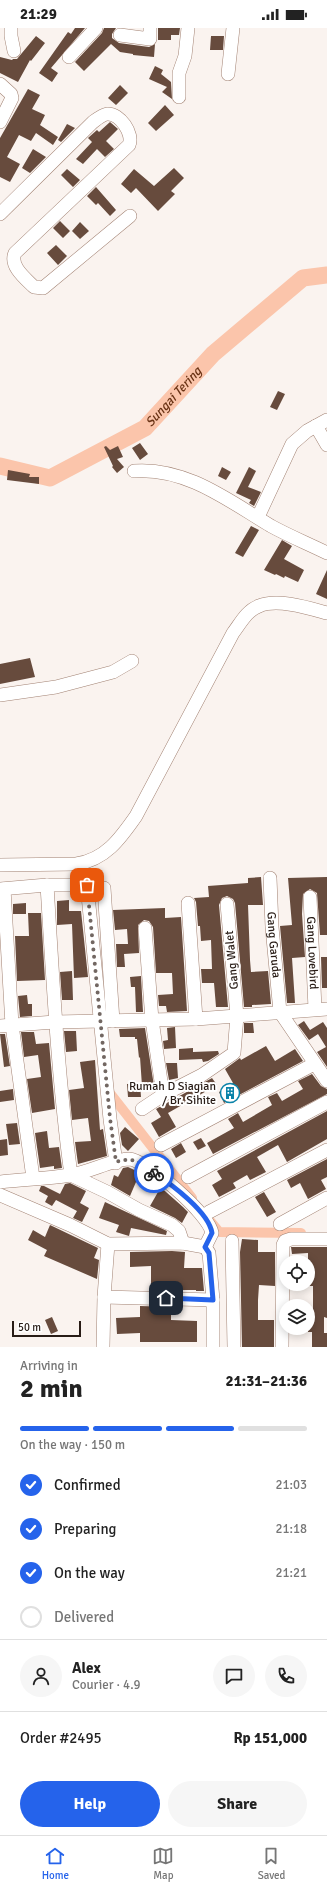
<!DOCTYPE html>
<html lang="en">
<head>
<meta charset="utf-8">
<style>
  body { margin:0; font-family:Signika,sans-serif; background:#f6f6f6; color:#222; height:100vh; display:flex; flex-direction:column; font-size:15px; white-space:nowrap }
  * { box-sizing:border-box; margin:0 }
  p { font-size:13px; color:#767676 }
  .icon { flex:none; width:22px; height:22px; fill:none; stroke:currentColor; stroke-width:2; stroke-linecap:round; stroke-linejoin:round }
  .map { position:relative; height:1319px; overflow:hidden }
  .drawer { display:flex; flex-direction:column; background:#fff; flex:1 }
  .drawer>* { flex:none }
  .fabs { position:absolute; left:279px; top:1227px; display:grid; gap:8px }
  .fabs a { display:grid; place-items:center; width:36px; height:36px; border-radius:50%; background:#fff; box-shadow:0 2px 10px #0003; font-size:20px }
  .scale { position:absolute; left:12px; bottom:10px; width:69px; box-sizing:border-box; padding-left:4px; border:2px solid #281c16; border-top:0; font-size:11px; line-height:14px; white-space:nowrap; color:#281c16; -webkit-text-stroke:3px #fff; paint-order:stroke }
  .pin { position:absolute; display:grid; place-items:center; width:34px; height:34px; color:#fff; margin:-17px; border-radius:8px; box-shadow:0 2px 6px #0006 }
  .courier { position:absolute; display:grid; place-items:center; width:40px; height:40px; margin:-20px; border:3px solid #2563eb; border-radius:50%; background:#fff; color:#222; box-shadow:0 1px 5px #0007 }
  .head em { font-style:normal; font-weight:700 }
  .head div { display:flex; flex-direction:column-reverse }
  .head { display:flex; align-items:center; justify-content:space-between; height:68px; padding:0 20px }
  h1 { font-size:26px; font-weight:700; line-height:30px }
  .bar { display:grid; grid-template-columns:repeat(4,1fr); gap:6px 4px; align-content:center; height:48px; padding:0 20px }
  .bar i { height:5px; border-radius:3px; background:#e0e0e0 }
  .bar .active { background:#2563eb }
  .bar p { grid-column:span 4 }
  .line { display:flex; align-items:center; gap:10px; padding:0 20px; border-top:1px solid #e0e0e0 }
  .line div { flex:1 }
  .round { display:grid; place-items:center; flex:none; width:42px; height:42px; border-radius:21px; background:#f6f6f6 }
  ol { padding:0 20px; list-style:none }
  li { display:flex; align-items:center; gap:12px; height:44px }
  li p { margin-inline-start:auto }
  li .icon { padding:4px; border-radius:50%; background:#2563eb; color:#fff; stroke-width:4 }
  li:last-child { color:#767676 }
  li i { width:22px; height:22px; border:2px solid #e0e0e0; border-radius:50% }
  .cta { display:flex; gap:8px; margin-top:auto; padding:8px 20px }
  .cta a { flex:1; height:46px; border-radius:24px; background:#2563eb; color:#fff; font-size:16px; font-weight:700; line-height:46px; text-align:center }
  .cta a+a { background:#f6f6f6; color:#222 }
  .status { display:flex; justify-content:space-between; align-items:center; height:28px; padding:0 20px; background:#fff; direction:ltr }
  .status svg { height:11px; fill:currentColor }
  .menu { display:flex; justify-content:space-around; align-items:center; height:56px; border-top:1px solid #e0e0e0; background:#fff; font-size:11px; color:#767676 }
  .menu a { display:grid; justify-items:center; gap:2px }
  .menu .active { color:#2563eb }
  .map>svg:first-child { display:block }
  .lines { fill:none; stroke-linecap:round; stroke-linejoin:round }
  .canal { stroke:#fbc5ab; stroke-width:10 }
  .river { stroke:#fbc5ab; stroke-width:17 }
  .building { fill:#674b3d }
  .minor-casing { stroke:#a28273; stroke-width:14 }
  .minor { stroke:#fff; stroke-width:13 }
  .done { stroke:#726762; stroke-width:4; stroke-dasharray:0 7.2 }
  .route { stroke:#2563eb; stroke-width:5 }
  .labels { text-anchor:middle; dominant-baseline:central; stroke-width:4; stroke-linejoin:round; paint-order:stroke }
  .street-label { font-size:12px; fill:#281c16; stroke:#fff }
  .poi-label { font-size:12px; fill:#281c16; stroke:#fff; text-anchor:end }
  .water-label { font-size:13px; font-style:italic; fill:#693214; stroke:#fff }
</style>
</head>
<body>
<div class="status"><b>21:29</b><svg viewBox="0 0 49 12"><path d="M0 12V9h3v3zM5 12V6h3v6zM10 12V3h3v9zM15 12V0h3v12zM26 1h20v11H26zM47 4h2v5h-2z"/></svg></div>
<div class="map">
<svg width="327" height="1319" viewBox="0 0 327 1319">
  <rect width="100%" height="100%" fill="#faf3ef"/>
  <g class="lines">
    <!-- canal -->
    <path class="canal" d="M109,1060v4l83,106
      M210,1193l9,11 82,1"/>
    <!-- river -->
    <path class="river" id="s1" d="M0,438l50,12 95,-50 68,-74 90,-76 24,-3"/>
  </g>
  <!-- building -->
  <path class="building" d="M75,0h10l-34,40 7,5 -6,9 -13,-9 29,-41 3,2z
    M104,0h12l-4,6v4l7,5 30,4 6,-3 -1,13 -21,-2v-1l-13,-2 -9,-8 -27,27 -9,-9 27,-29z
    M158,0h22l-1,7h-8v5h-13z
    M36,8l9,7 -14,18 -1,-1 -12,22 -18,-9v-16l12,3 1,-1h4z
    M211,8h13l-1,14h-13z
    M155,38l8,4 -2,4 10,8 1,17 -10,-7 5,-5 -18,-8z
    M120,57l8,8 -12,12 -8,-7z
    M28,61l12,6 -8,14 13,6 -5,10 18,12 -5,8 -17,-12 -5,8 -12,-6 -12,22 13,7 -10,18 -10,-5v-39z
    M165,77l9,10 -18,16 -8,-8z
    M110,94l8,7 -12,12 8,8 -9,8 -8,-8 -14,15 -7,-5 16,-17 -4,-4 9,-8 2,2z
    M67,96l8,4 -14,14 -3,-2z
    M33,121l13,8 -16,16 -8,-5z
    M174,140l10,10 -13,13 4,3 -17,17 -22,-23 -5,5 -10,-9 13,-15 20,17z
    M67,141l13,11 -7,7 -12,-12z
    M96,159l20,23 -6,6 -12,-13 -2,2 -9,-9z
    M60,193l10,10 -7,7 -10,-10z
    M80,194l9,9 -9,8 -8,-8z
    M56,217l11,11 -9,9 -11,-12z
    M278,363l7,3 -8,16 -7,-3z
    M140,415l8,11 -8,6 -8,-12z
    M106,418l4,4 8,-4 5,11 -6,2 7,8 -7,6 -5,-6 1,-1 -9,-19z
    M222,439l9,5 -5,8 -8,-4z
    M249,439l7,4 -8,16 13,5 -7,14 -5,-3 2,-3 -15,-7z
    M8,442l22,4 -1,3h10v7l-32,-4z
    M251,498l8,4 -16,27 -8,-4z
    M282,512l10,6 -8,13 20,11 -6,12 -13,-6 -1,2 -8,-4 -1,1 -11,-5z
    M327,542v29l-11,-5z
    M30,630l5,19 -35,7v-20z
    M261,849l2,28h-15l2,55 1,12 17,-1 3,33 -19,1v2h-8l-9,-104 -2,-4 -6,-3 -5,2 -3,7 9,102h-12l-2,-24h-12l-1,-14h11l-1,-29 -10,1 -1,-15h-2l-2,-24 -2,-4 15,-1 -1,-11 40,-3v-5z
    M327,849v58h-7l-3,-42 -7,-4 -7,5 -1,20 3,43 -13,1 3,45h-8l-7,-77 12,-1 -4,-47z
    M69,872v11h12l7,66 -14,1 -2,-54 -15,1v-24z
    M26,875v11h-13v-10z
    M165,880v10l16,-1 6,94 -20,1 -1,-6h-7l-1,-11 15,-1 -1,-21h-16l-3,-46 -4,-6 -5,-1 -6,5 1,28 -15,1 1,13h-8l-1,-23h12l-1,-15 -12,1 -2,-20z
    M28,885h13l4,67 -28,1 -2,-45h14z
    M321,929h6v31h-5z
    M72,943l1,29h-11l-2,-28z
    M141,948l2,36h-7l-1,-25h-4l-1,-10z
    M27,967l1,9h4v12l-12,1 -2,-21z
    M304,993l6,9 13,-8 4,6v39l-10,-15 9,-5 -8,-13 -9,6 -11,-15z
    M244,995h9l1,10h-10z
    M175,999l1,21 -12,1 -1,-8 5,-1 -1,-12z
    M145,1000l9,58h-12l-2,-29 -1,1 -2,-19h-2v-2h-15l-1,-8z
    M64,1003h12l1,20 -11,1z
    M21,1004h13l2,12 13,-1 6,66 -23,4 -5,-34 14,-2 -3,-22 -14,2z
    M0,1006h5l5,32 -6,1z
    M266,1018l9,15 20,-12 8,12 -79,42 -5,-11 14,-9 -8,-14 15,-11 1,2z
    M193,1020v4l25,-1 1,3 -11,7 -5,1 -1,-3 -23,1v-11z
    M95,1032l5,70 3,-1 4,27 -29,8 -3,-22 16,-1 -3,-23 -16,2 -3,-30 15,-2 -4,-26z
    M166,1035h11l1,15 -9,2z
    M312,1046l9,12 6,3v5l-114,60 -6,-11 27,-15 -6,-9 10,-6 5,9 29,-17 -4,-8 9,-4 5,8 21,-12 -5,-8z
    M212,1050l5,7 -49,28 8,14 -17,10 -8,-14 10,-6 -5,-8z
    M140,1055l1,14h-13l-1,-13z
    M13,1061l1,11 -14,2v-11z
    M327,1083v28l-40,23 -9,-17 -21,12 9,15 -16,8 -3,-5 -14,8 3,5 -17,9 -7,-12 10,-6 -5,-8z
    M17,1095l3,21 -11,1 -3,-21z
    M125,1099l14,12 -11,12 -6,-6 -2,-12z
    M47,1103l2,17 10,-1 3,21 -8,1v-3l-14,2 -5,-35z
    M201,1110l5,8 -8,4 -5,-8z
    M7,1111l1,16 -8,1v-16z
    M181,1115l5,9 -10,6 -5,-9z
    M327,1131v18l-6,3 5,9 -18,10 -8,-16 -9,5 -4,-8z
    M128,1139l17,8 12,9 26,23 5,5 -6,11 -7,-5 -25,-12 8,-14 -15,-9 -1,3 -6,-4 -6,14 -19,-11 3,-10 4,2 5,-9z
    M70,1155l16,8 -6,12 9,5 -7,14 -9,-4 4,-7 -21,-11 -4,6 -7,-4 3,-6 -9,-5 2,-5h3l16,8 5,-10z
    M264,1164l12,20 -9,5 -12,-20z
    M105,1174l62,29 -1,4 -35,-7 -2,8 -13,-4 3,-7 -20,-7z
    M50,1197l48,23 -4,10 5,2 -2,19 -53,-23 3,-6 -19,-10 5,-10 12,7z
    M242,1211l16,1v12h17v34l-16,-1 -1,15v20h16v27h-32l-2,-95z
    M291,1219h36v71l-3,-1v16h3v14h-15v-15h-4v-23h5v-23h-5v-33l-16,1z
    M172,1223l13,1 -1,16h18l2,23h-8v-1h-34v-5l-11,-1v-18l-21,1v-15z
    M140,1278l31,1v13l26,1v21h-57v-9l-23,1 -1,-16 24,-1z
    M52,1289l6,14 -7,3 -6,-14z"/>
  <g class="lines">
    <!-- minor casing -->
    <g class="minor-casing">
      <g id="minor">
        <path d="M11,0v8l3,15"/>
        <path d="M120,7l30,4v-11"/>
        <path d="M69,29l27,-29"/>
        <path d="M228,46l5,-46"/>
        <path d="M0,56l11,10 1,4 -12,24"/>
        <path d="M179,69v-24l6,-17 3,-28"/>
        <path d="M0,186l93,-92c4,-3 9,-7 14,-8 13,-1 27,20 22,31l-114,108c-6,13 11,26 19,34l9,1 87,-72"/>
        <path d="M316,398l11,19"/>
        <path d="M134,443c52,-4 95,30 137,55 18,10 38,18 56,27"/>
        <path d="M258,489l34,-73 15,-13 20,-11"/>
        <path d="M0,667l56,-8 57,-15 19,-11"/>
        <path d="M0,837l76,-1c29,-4 44,-25 60,-48l97,-183c7,-9 14,-23 26,-27 18,-8 50,2 68,7"/>
        <path id="s2" d="M270,850l2,49 8,85 47,69"/>
        <path d="M47,857c6,97 11,194 24,290"/>
        <path d="M104,860l9,133"/>
        <path d="M0,861l47,-4h40l23,234 6,44"/>
        <path d="M4,861l8,136 21,153"/>
        <path id="s3" d="M310,869l5,112"/>
        <path d="M188,875l8,116"/>
        <path d="M145,900l7,92 11,75"/>
        <path d="M0,998l55,-4 141,-3 131,-10"/>
        <path d="M142,1081l21,-14 39,-20 32,-22 3,-37 -10,-112"/>
        <path d="M161,1117l153,-81"/>
        <path d="M71,1147l36,17 32,18 33,15 7,6 4,12"/>
        <path d="M188,1149l139,-75"/>
        <path d="M0,1154c23,-3 47,-3 70,-7 17,-2 44,-16 59,-16 18,1 80,55 83,74l-7,14"/>
        <path d="M0,1167l70,30 38,19 75,-1 22,4 4,6 4,47v47"/>
        <path d="M209,1184l118,-62"/>
        <path d="M280,1196l47,-26"/>
        <path d="M232,1213l2,106"/>
        <path d="M104,1269l109,3"/>
        <path d="M103,1319l1,-50 4,-53"/>
        <path d="M282,1319l1,-102 2,-4 6,-2h36"/>
      </g>
    </g>
    <!-- minor -->
    <use href="#minor" class="minor"/>
  </g>
  <g class="lines">
    <!-- done -->
    <path class="done" d="M87,857l23,233 6,44c18,-6 23,1 38,11"/>
    <!-- route -->
    <path class="route" d="M154,1145c17,11 55,39 58,60l-7,14 4,6 4,47 -47,-2"/>
  </g>
  <!-- icons -->
  <defs>
    <g id="building-ring" transform="scale(1)"><circle r="9.5" fill="#fff" stroke="#0b83a9" stroke-width="1.5"/><path d="M-4-6H4V6H1V3H-1V6H-4ZM-2.5-4.3h1.7v1.8h-1.7ZM.8-4.3h1.7v1.8H.8ZM-2.5-1h1.7V.8h-1.7ZM.8-1h1.7V.8H.8Z" fill="#0b83a9"/></g>
  </defs>
  <g fill-rule="evenodd">
    <use href="#building-ring" x="230" y="1065"/>
  </g>
  <g class="labels">
    <!-- street labels -->
    <g class="street-label">
      <text stroke="none"><textPath href="#s2" startOffset="67">Gang Garuda</textPath></text>
      <text stroke="none"><textPath href="#s3" startOffset="56">Gang Lovebird</textPath></text>
      <text transform="translate(232 932) rotate(-95)">Gang Walet</text>
    </g>
    <!-- poi labels -->
    <g class="poi-label">
      <text x="216" y="1058">Rumah D Siagian<tspan x="216" dy="14">/ Br. Sihite</tspan></text>
    </g>
    <!-- water labels -->
    <g class="water-label">
      <text stroke="none"><textPath href="#s1" startOffset="201">Sungai Tering</textPath></text>
    </g>
  </g>
</svg>
<div class="fabs">
<a><svg class="icon" aria-label="locate" viewBox="0 0 24 24"><circle cx="12" cy="12" r="6"/><path d="M12 2v4M12 18v4M2 12h4M18 12h4"/></svg></a>
<a><svg class="icon" aria-label="layers" viewBox="0 0 24 24"><path d="M12 4l9 5-9 5-9-5zM3 14l9 5 9-5"/></svg></a>
</div>
<div class="scale">50 m</div>
<div class="pin" style="left:87px;top:857px;background:#ea580c"><svg class="icon" aria-label="bag" viewBox="0 0 24 24"><path d="M5 8h14l-1 12H6zM9 8a3 3 0 0 1 6 0"/></svg></div>
<div class="pin" style="left:166px;top:1270px;background:#1f2937"><svg class="icon" aria-label="home" viewBox="0 0 24 24"><path d="M3 11l9-7 9 7M6 9v11h12V9"/></svg></div>
<div class="courier" style="left:154px;top:1145px"><svg class="icon" aria-label="bike" viewBox="0 0 24 24"><circle cx="6" cy="16" r="4"/><circle cx="18" cy="16" r="4"/><path d="M6 16l4-8h5l3 8M10 8l3 8H6M13 5h3"/></svg></div>
</div>
<section class="drawer">
<div class="head"><div><h1>2 min</h1><p>Arriving in</p></div><em>21:31–21:36</em></div>
<div class="bar"><i class="active"></i><i class="active"></i><i class="active"></i><i></i><p>On the way · 150 m</p></div>
<ol>
<li><svg class="icon" aria-label="check" viewBox="0 0 24 24"><path d="M5 12l5 5 9-10"/></svg>Confirmed<p>21:03</p></li>
<li><svg class="icon" aria-label="check" viewBox="0 0 24 24"><path d="M5 12l5 5 9-10"/></svg>Preparing<p>21:18</p></li>
<li><svg class="icon" aria-label="check" viewBox="0 0 24 24"><path d="M5 12l5 5 9-10"/></svg>On the way<p>21:21</p></li>
<li><i></i>Delivered</li>
</ol>
<div class="line" style="height:72px"><a class="round"><svg class="icon" aria-label="person" viewBox="0 0 24 24"><circle cx="12" cy="8" r="4"/><path d="M4 21q1-7 8-7t8 7"/></svg></a><div><b>Alex</b><p>Courier · 4.9</p></div><a class="round"><svg class="icon" aria-label="chat" viewBox="0 0 24 24"><path d="M4 5h16v11H9l-5 4z"/></svg></a><a class="round"><svg class="icon" aria-label="phone" viewBox="0 0 24 24"><path d="M5 4h4l2 5-3 2q2 4 5 5l2-3 5 2v4C11 20 4 13 5 4z"/></svg></a></div>
<div class="line" style="height:52px"><div>Order #2495</div><b>Rp 151,000</b></div>
<div class="cta"><a>Help</a><a>Share</a></div>
</section>
<nav class="menu">
<a class="active"><svg class="icon" aria-label="home" viewBox="0 0 24 24"><path d="M3 11l9-7 9 7M6 9v11h12V9"/></svg>Home</a>
<a><svg class="icon" aria-label="map" viewBox="0 0 24 24"><path d="M3 6l6-2 6 2 6-2v14l-6 2-6-2-6 2zM9 4v14M15 6v14"/></svg>Map</a>
<a><svg class="icon" aria-label="saved" viewBox="0 0 24 24"><path d="M7 4h10v16l-5-4-5 4z"/></svg>Saved</a>
</nav>
</body>
</html>
